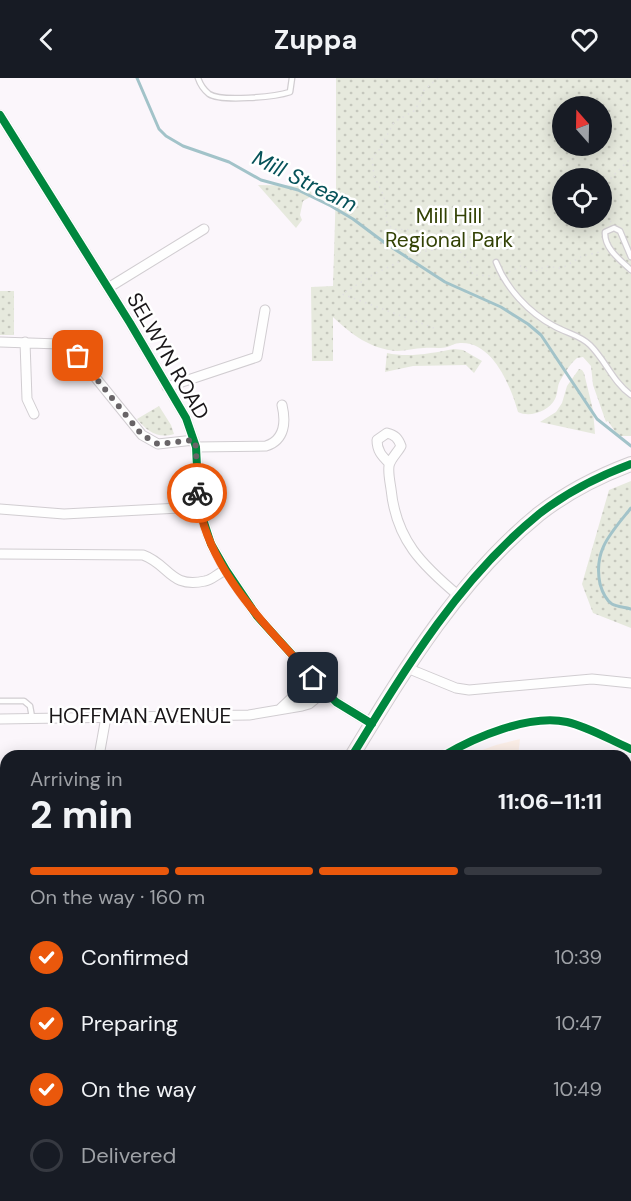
<!DOCTYPE html>
<html lang="en">
<head>
<meta charset="utf-8">
<style>
  body { margin:0; font-family:"DM Sans",sans-serif; background:#242831; color:#f1f3f6; height:100vh; display:flex; flex-direction:column; font-size:22px; white-space:nowrap }
  * { box-sizing:border-box; margin:0 }
  p { font-size:20px; color:#9ea1a6 }
  .icon { flex:none; width:33px; height:33px; fill:none; stroke:currentColor; stroke-width:2; stroke-linecap:round; stroke-linejoin:round }
  .map { position:relative; flex:1; overflow:hidden }
  .details { position:absolute; left:0px; top:672px; width:632px; height:452px; display:flex; flex-direction:column; background:#171b24; border-radius:18px 18px 0 0; box-shadow:0 3px 15px #0003 }
  .details>* { flex:none }
  .needle { width:39px; rotate:340deg }
  .controls { position:absolute; left:552px; top:18px; display:grid; gap:12px }
  .controls a { display:grid; place-items:center; width:60px; height:60px; border-radius:50%; background:#171b24; box-shadow:0 3px 15px #0003; font-size:30px }
  .pin { position:absolute; display:grid; place-items:center; width:51px; height:51px; color:#fff; margin:-26px; border-radius:12px; box-shadow:0 3px 9px #0006 }
  .courier { position:absolute; display:grid; place-items:center; width:60px; height:60px; margin:-30px; border:4px solid #ea580c; border-radius:50%; background:#fff; color:#222; box-shadow:0 2px 8px #0007 }
  .headline em { font-style:normal; font-weight:700 }
  .headline div { display:flex; flex-direction:column-reverse }
  .headline { display:flex; align-items:center; justify-content:space-between; height:102px; padding:0 30px }
  h1 { font-size:39px; font-weight:700; line-height:45px }
  .bar { display:grid; grid-template-columns:repeat(4,1fr); gap:9px 6px; align-content:center; height:72px; padding:0 30px }
  .bar i { height:8px; border-radius:4px; background:#363941 }
  .bar .selected { background:#ea580c }
  .bar p { grid-column:span 4 }
  ol { padding:0 30px; list-style:none }
  li { display:flex; align-items:center; gap:18px; height:66px }
  li p { margin-inline-start:auto }
  li .icon { padding:6px; border-radius:50%; background:#ea580c; color:#fff; stroke-width:4 }
  li:last-child { color:#9ea1a6 }
  li i { width:33px; height:33px; border:3px solid #363941; border-radius:50% }
  header { display:flex; justify-content:space-between; align-items:center; height:78px; padding:0 30px; background:#171b24; font-size:27px; font-weight:700 }
  .map>svg:first-child { display:block }
  .education { fill:#fcefe8 }
  .green { fill:#e6e9dd }
  .park { fill:url(#park-dots); fill-rule:evenodd }
  .shadow { fill:#0003 }
  .lines { fill:none; stroke-linecap:round; stroke-linejoin:round }
  .stream { stroke:#a2c3c9; stroke-width:3 }
  .building { fill:url(#building-cross-hatch) }
  .lane-casing { stroke:#d1cdd1; stroke-width:7 }
  .street-casing { stroke:#d1cdd1; stroke-width:11 }
  .secondary-casing { stroke:#d1cdd1; stroke-width:16 }
  .path { stroke:#e1e0e1; stroke-width:1.5; stroke-dasharray:1.5 4.5; stroke-linecap:butt }
  .lane { stroke:#fefefe; stroke-width:4.5 }
  .street { stroke:#fefefe; stroke-width:9 }
  .secondary { stroke:#faf5f6; stroke-width:14 }
  .cycleway-casing { stroke:#fff; stroke-width:11 }
  .cycleway { stroke:#00873e; stroke-width:8 }
  .done { stroke:#686467; stroke-width:6; stroke-dasharray:0 10.8 }
  .route { stroke:#ea580c; stroke-width:8 }
  .labels { text-anchor:middle; dominant-baseline:central; stroke-width:5; stroke-linejoin:round; paint-order:stroke }
  .park-label { font-size:21px; fill:#334205; stroke:#fff }
  .street-label { font-size:21px; fill:#191618; stroke:#fff }
  .water-label { font-size:22px; font-style:italic; fill:#065259; stroke:#fff }
</style>
</head>
<body>
<header><svg class="icon" aria-label="back" viewBox="0 0 24 24"><path d="M15 5l-7 7 7 7"/></svg>Zuppa<svg class="icon" aria-label="heart" viewBox="0 0 24 24"><path d="M12 20l-8-8c-3-5 5-10 8-4 3-6 11-1 8 4z"/></svg></header>
<div class="map">
<svg width="631" height="1123" viewBox="0 0 631 1123">
  <defs>
    <pattern id="park-dots" width="8" height="8" patternUnits="userSpaceOnUse" patternTransform="scale(1.5)"><rect width="8" height="8" fill="#e6e9dd"/><path d="M2 2h.1M6 6h.1" fill="none" stroke="#c5c7bd" stroke-width="1.8" stroke-linecap="round"/></pattern>
    <pattern id="building-cross-hatch" width="8" height="8" patternUnits="userSpaceOnUse" patternTransform="scale(1.5)"><rect width="8" height="8" fill="#e0dce0"/><path d="M0 0l8 8M0 8l8-8" fill="none" stroke="#c0bcbf"/></pattern>
  </defs>
  <rect width="100%" height="100%" fill="#fbf6fb"/>
  <!-- education -->
  <path class="education" d="M520,661l-2,17h-52l30,-11z"/>
  <!-- green -->
  <path class="green" d="M6,999v40l-6,5v-40z"/>
  <!-- park -->
  <path class="park" d="M336,0h295v358h-13l-10,-15 -2,1 -13,-37 -2,-19 -8,-9 -6,1c-7,6 -12,14 -17,23 -3,5 -2,12 -5,18 -6,12 -25,19 -37,13 -7,-25 -25,-71 -58,-69 -5,0 -9,3 -13,4 -7,2 -16,0 -23,1 -9,0 -18,3 -27,3 -27,-2 -46,-17 -64,-34v44h-21l-1,-74 22,-1 3,-98zM562,28h40v40h-40zM562,100h40v40h-40z
    M258,107l52,1 2,10 -9,5 -3,14 2,5 -6,8z
    M0,213h14v44h-14z
    M454,271l9,1 19,11 -8,12 -8,-8 -53,1 -28,6 2,-19c22,5 45,0 67,-4z
    M579,291l3,1 2,3 9,37 2,24 -55,-12 16,-10 6,-9 5,-17z
    M159,328l12,19 3,9c-17,5 -27,-3 -37,-15z
    M631,403v147l-38,-15 -11,-29 27,-94z"/>
  <!-- shadow -->
  <path class="shadow" d="M37,1118h16v5h-16z
    M294,1118h84l1,5h-88z"/>
  <g class="lines">
    <!-- stream -->
    <path class="stream" d="M137,0l22,51 7,7 17,10 46,16 32,18 37,10 33,16 22,13 32,24 60,39 56,25 27,17 13,11 56,84 34,27
      M631,430c-20,25 -38,42 -31,76 2,7 6,16 12,20 5,3 13,3 19,5"/>
  </g>
  <!-- building -->
  <path class="building" d="M0,1065h6v14h-6z
    M0,1106h6v12h11v5h-17z
    M39,1118h16v5h-16z
    M295,1118h85v5h-84z
    M615,1118v5h-25l-1,-4z"/>
  <g class="lines">
    <!-- lane casing -->
    <g class="lane-casing">
      <path id="lane" d="M198,0c2,6 6,12 11,16 12,8 66,3 81,-2l2,-14
        M631,179l-11,-26 -6,-3 -9,4c-1,16 15,28 26,38
        M496,184c10,26 33,51 58,64 12,7 26,9 36,19 16,16 23,37 41,50
        M0,623h24l6,5 2,11
        M0,913l6,9
        M276,1118v5
        M386,1118h10
        M429,1118v5
        M508,1118v5
        M159,1120h49l2,-2"/>
    </g>
    <!-- street casing -->
    <g class="street-casing">
      <path id="street" d="M0,37l130,208 56,95 10,29 3,60 12,37 15,26 31,46 68,75 11,11 36,22
        M108,210l96,-59
        M0,264l59,2 19,12 64,79 16,9 36,-4
        M25,264l2,57 7,15
        M167,309l90,-30 8,-47
        M196,369l70,-1c19,-6 20,-24 16,-41
        M389,385c-7,-7 -12,-12 -12,-23l10,-7c8,2 11,5 14,13 -3,6 -11,13 -12,20 -1,7 1,16 2,23 5,51 31,76 68,107
        M0,431l64,5 135,-7
        M0,476l143,1c26,9 27,34 62,26 7,-1 13,-8 21,-11
        M407,590l49,20 13,2 123,-11 39,4
        M280,631l33,-31
        M0,641l249,-4 53,-9 7,-2 16,-13
        M99,678l7,-39
        M626,767l5,3
        M0,781l6,11 -2,16 -4,2
        M159,1123v-5"/>
    </g>
    <!-- secondary casing -->
    <g class="secondary-casing">
      <path id="secondary" d="M352,678c53,-87 107,-177 187,-242 27,-21 60,-38 92,-50
        M0,947l6,-4"/>
    </g>
    <!-- path -->
    <path class="path" d="M438,0l-16,14 -1,8 -7,11 -20,11 -16,30 -6,5 2,19 10,20 3,27 6,6c16,2 28,-3 39,11 21,-2 36,17 41,35l22,1
      M602,109l29,-29
      M602,134l9,10
      M509,194l12,-6 13,6 12,-6 13,2 7,-2 16,-10 18,-4 2,-3
      M434,250l-92,-34 32,-20 43,-21 35,-7"/>
    <!-- lane -->
    <use href="#lane" class="lane"/>
    <!-- street -->
    <use href="#street" class="street"/>
    <!-- secondary -->
    <use href="#secondary" class="secondary"/>
    <!-- cycleway casing -->
    <g class="cycleway-casing">
      <path id="cycleway" d="M0,37l130,208 56,95 10,29 3,60 12,37 15,26 31,46 68,75 11,11 36,22
        M352,678c53,-87 107,-177 187,-242 27,-21 60,-38 92,-50
        M443,678c32,-19 86,-42 124,-34 22,5 43,18 64,27"/>
    </g>
    <!-- cycleway -->
    <use href="#cycleway" class="cycleway"/>
  </g>
  <g class="lines">
    <!-- done -->
    <path class="done" d="M78,278l64,79 16,9 36,-4 2,7 1,46"/>
    <!-- route -->
    <path class="route" d="M197,415c8,75 69,132 116,185"/>
  </g>
  <g class="labels">
    <!-- park labels -->
    <g class="park-label">
      <text x="449" y="138">Mill Hill<tspan x="449" dy="24">Regional Park</tspan></text>
    </g>
    <!-- street labels -->
    <g class="street-label">
      <text transform="translate(168 278) rotate(60)">SELWYN ROAD</text>
      <text x="140" y="638">HOFFMAN AVENUE</text>
    </g>
    <!-- water labels -->
    <g class="water-label">
      <text transform="translate(305 103) rotate(26)">Mill Stream</text>
    </g>
  </g>
</svg>
<div class="controls">
<a><svg class="needle" viewBox="-14 -14 28 28"><path d="M0-13l5 13h-10z" fill="#e53935"/><path d="M0 13l5-13h-10z" fill="#9ea1a6"/></svg></a>
<a><svg class="icon" aria-label="locate" viewBox="0 0 24 24"><circle cx="12" cy="12" r="6"/><path d="M12 2v4M12 18v4M2 12h4M18 12h4"/></svg></a>
</div>
<div class="pin" style="left:78px;top:278px;background:#ea580c"><svg class="icon" aria-label="bag" viewBox="0 0 24 24"><path d="M5 8h14l-1 12H6zM9 8a3 3 0 0 1 6 0"/></svg></div>
<div class="pin" style="left:313px;top:600px;background:#1f2937"><svg class="icon" aria-label="home" viewBox="0 0 24 24"><path d="M3 11l9-7 9 7M6 9v11h12V9"/></svg></div>
<div class="courier" style="left:197px;top:415px"><svg class="icon" aria-label="bike" viewBox="0 0 24 24"><circle cx="6" cy="16" r="4"/><circle cx="18" cy="16" r="4"/><path d="M6 16l4-8h5l3 8M10 8l3 8H6M13 5h3"/></svg></div>
<section class="details">
<div class="headline"><div><h1>2 min</h1><p>Arriving in</p></div><em>11:06–11:11</em></div>
<div class="bar"><i class="selected"></i><i class="selected"></i><i class="selected"></i><i></i><p>On the way · 160 m</p></div>
<ol>
<li><svg class="icon" aria-label="check" viewBox="0 0 24 24"><path d="M5 12l5 5 9-10"/></svg>Confirmed<p>10:39</p></li>
<li><svg class="icon" aria-label="check" viewBox="0 0 24 24"><path d="M5 12l5 5 9-10"/></svg>Preparing<p>10:47</p></li>
<li><svg class="icon" aria-label="check" viewBox="0 0 24 24"><path d="M5 12l5 5 9-10"/></svg>On the way<p>10:49</p></li>
<li><i></i>Delivered</li>
</ol>
</section>
</div>
</body>
</html>
